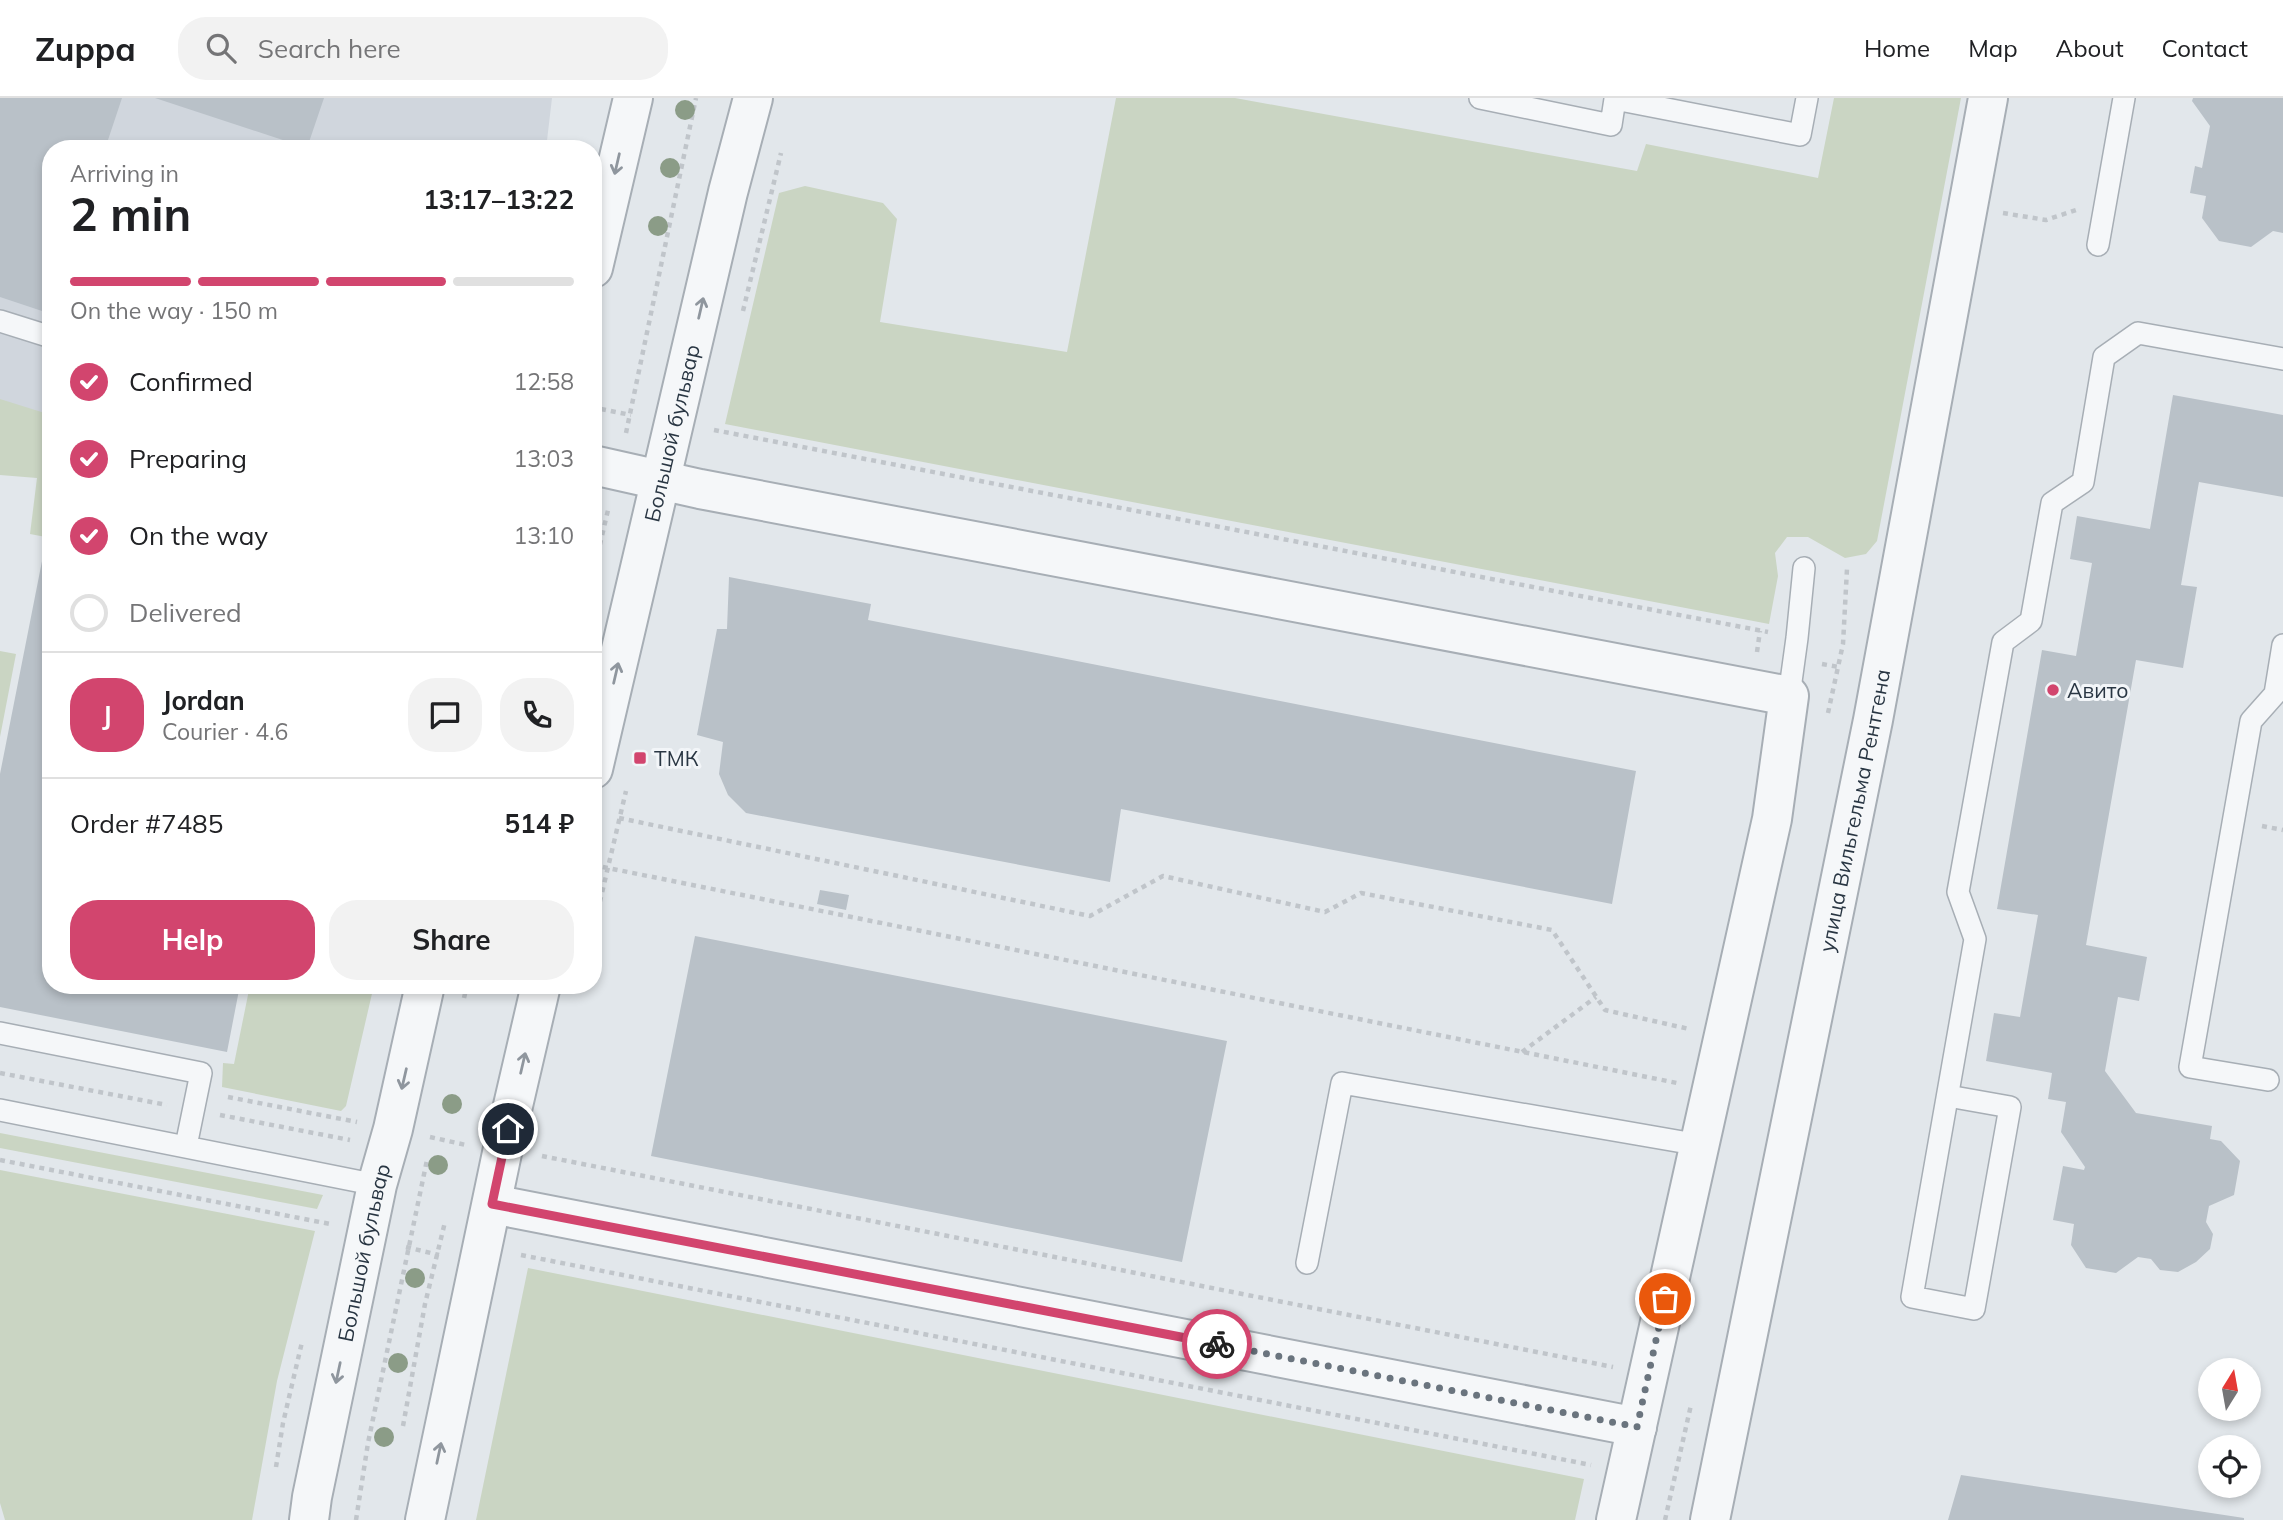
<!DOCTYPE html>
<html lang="en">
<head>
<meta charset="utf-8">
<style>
  body { margin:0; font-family:Mulish,sans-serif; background:#f2f2f2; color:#202124; height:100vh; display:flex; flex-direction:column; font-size:26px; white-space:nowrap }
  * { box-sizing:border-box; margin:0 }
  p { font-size:23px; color:#757577 }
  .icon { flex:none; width:38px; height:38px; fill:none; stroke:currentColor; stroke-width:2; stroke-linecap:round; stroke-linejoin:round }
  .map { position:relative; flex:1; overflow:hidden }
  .sheet { position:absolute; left:42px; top:42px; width:560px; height:854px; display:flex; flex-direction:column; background:#fff; border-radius:28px; box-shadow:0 4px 10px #0003 }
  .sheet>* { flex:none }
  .needle { width:46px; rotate:11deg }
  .buttons { position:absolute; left:2198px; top:1260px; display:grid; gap:14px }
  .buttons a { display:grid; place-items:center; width:63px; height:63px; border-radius:50%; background:#fff; box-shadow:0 4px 10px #0003; font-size:35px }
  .pin { position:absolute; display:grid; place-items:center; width:60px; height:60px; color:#fff; margin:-30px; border:4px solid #fff; border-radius:50%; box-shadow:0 2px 7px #0007 }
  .courier { position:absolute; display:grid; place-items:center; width:70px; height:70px; margin:-35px; border:5px solid #d2456e; border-radius:50%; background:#fff; color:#222; box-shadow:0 2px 9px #0007 }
  .head em { font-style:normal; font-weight:700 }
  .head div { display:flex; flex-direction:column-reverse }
  .head { display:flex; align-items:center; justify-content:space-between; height:119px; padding:0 28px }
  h1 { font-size:46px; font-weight:700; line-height:52px }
  .bar { display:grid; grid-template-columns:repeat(4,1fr); gap:10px 7px; align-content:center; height:84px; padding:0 28px }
  .bar i { height:9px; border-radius:5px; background:#e0e0e0 }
  .bar .active { background:#d2456e }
  .bar p { grid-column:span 4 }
  .line { display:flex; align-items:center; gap:18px; padding:0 28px; border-top:2px solid #e0e0e0 }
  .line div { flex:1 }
  .round { display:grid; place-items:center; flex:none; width:74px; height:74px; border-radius:28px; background:#f2f2f2 }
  ol { padding:0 28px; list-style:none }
  li { display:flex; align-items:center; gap:21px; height:77px }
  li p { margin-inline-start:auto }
  li .icon { padding:7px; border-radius:50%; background:#d2456e; color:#fff; stroke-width:4 }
  li:last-child { color:#757577 }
  li i { width:38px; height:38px; border:4px solid #e0e0e0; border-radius:50% }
  .primary-button { display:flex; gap:14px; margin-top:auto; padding:14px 28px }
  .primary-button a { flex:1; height:80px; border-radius:28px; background:#d2456e; color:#fff; font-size:28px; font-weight:700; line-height:80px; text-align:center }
  .primary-button a+a { background:#f2f2f2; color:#202124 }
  header { display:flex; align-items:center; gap:42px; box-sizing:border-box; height:98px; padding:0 35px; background:#fff; border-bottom:2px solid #e0e0e0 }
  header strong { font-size:33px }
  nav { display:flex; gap:38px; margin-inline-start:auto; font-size:24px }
  .search { width:490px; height:63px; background:#f2f2f2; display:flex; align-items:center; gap:18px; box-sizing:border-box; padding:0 24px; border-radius:28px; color:#757577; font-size:26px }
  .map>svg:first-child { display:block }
  .built { fill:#d0d6dd }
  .green { fill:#cad5c3 }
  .building { fill:#b9c1c8 }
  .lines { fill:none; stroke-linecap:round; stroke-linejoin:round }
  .service-casing { stroke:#a7aeb5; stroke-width:24 }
  .minor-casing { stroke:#a7aeb5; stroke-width:42 }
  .path { stroke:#c0c5ca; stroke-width:4.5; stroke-dasharray:5 5; stroke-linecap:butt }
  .service { stroke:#f5f7f9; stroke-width:21 }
  .minor { stroke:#f5f7f9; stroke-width:38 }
  .tree { fill:#8b9c87 }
  .oneway { stroke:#8f969e }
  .done { stroke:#6a747e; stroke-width:7; stroke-dasharray:0 12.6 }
  .route { stroke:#d2456e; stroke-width:9 }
  .poi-dot { fill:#d2456e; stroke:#f2f5f8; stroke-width:2.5 }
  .labels { text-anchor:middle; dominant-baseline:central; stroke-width:6; stroke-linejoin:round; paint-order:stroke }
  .street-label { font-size:21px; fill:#293643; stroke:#f2f5f8 }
  .poi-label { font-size:21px; fill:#293643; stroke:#f2f5f8; text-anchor:start }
</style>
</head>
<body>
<header>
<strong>Zuppa</strong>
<div class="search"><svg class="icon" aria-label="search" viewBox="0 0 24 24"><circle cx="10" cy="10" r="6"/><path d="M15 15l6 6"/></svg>Search here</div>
<nav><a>Home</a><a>Map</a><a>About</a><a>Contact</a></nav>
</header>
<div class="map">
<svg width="2283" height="1422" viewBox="0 0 2283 1422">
  <rect width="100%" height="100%" fill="#e2e7eb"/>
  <!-- built -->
  <path class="built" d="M0,0h552l-6,51h-495v280l-51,-16z"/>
  <!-- green -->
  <path class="green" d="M1116,0h119l402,73 9,-27 172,34 16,-80h127l-84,443 -11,13 -21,4 -37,-21h-21l-12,16 3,23 -9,48 -1044,-200 54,-231 26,-7 78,17 14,16 -17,103 187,30z
    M0,301l51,16v123l-21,-4 7,-56 -37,-3z
    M0,553l16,3 -16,83z
    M250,887h124l-28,121 -5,5 -119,-24 1,-24 11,1z
    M0,1035l323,62 -6,14 -317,-61z
    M0,1072l315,61 -38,150 -25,139h-247l-5,-17z
    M528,1170l1056,211 -9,41h-1099z"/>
  <!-- building -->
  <path class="building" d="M0,0h122l-17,51h-54v165l-51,-17z
    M155,0h169l-17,50z
    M2193,0h90v135l-10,-2 -22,16 -32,-6 -17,-23 4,-22 -16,-3 5,-27 7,2 8,-42 -18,-25z
    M2173,297l110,20v82l-84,-15 -18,103 16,2 -14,81 -47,-8 -50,285 61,12 -8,44 -21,-4 -13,74 31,42 76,13 -2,13 11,2 19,20 -6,34 -25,11 -3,16 7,12 -3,15 -14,13 -18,10 -18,-2 -9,-11 -13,-2 -22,16 -30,-5 -15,-23 3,-21 -21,-4 10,-54 21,4 1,-3 -24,-35 5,-30 -18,-3 4,-26 -66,-12 8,-48 26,4 18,-102 -41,-6 45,-259 34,6 16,-93 -22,-4 7,-43 73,13z
    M43,458l8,1v428h189l-13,67 -227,-45v-233z
    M729,479l142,27 -3,16 768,151 -24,133 -491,-95 -11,73 -364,-69 -18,-18 -9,-21 4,-32 -26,-7 20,-106h10z
    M820,792l29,5 -3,15 -29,-6z
    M695,838l532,105 -45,221 -531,-106z
    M1961,1377l283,43v2h-296z"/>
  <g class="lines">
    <!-- service casing -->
    <g class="service-casing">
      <path id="service" d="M1480,0l131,27 4,-26 185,36 7,-37
        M2098,147l26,-147
        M0,223l51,16
        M1789,598l8,-58 7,-70
        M0,935l201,40 -15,73
        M2268,982l-78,-13 61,-346 24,-27 8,-49
        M1948,998l62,11 -36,202 -62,-12 63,-358 -17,-47 45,-250 28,-21 21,-118 31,-21 21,-125 34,-24 145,26
        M0,1012l377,75
        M1307,1165l35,-180 358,62"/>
    </g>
    <!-- minor casing -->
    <g class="minor-casing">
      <g id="minor">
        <path d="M593,170l40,-170"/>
        <path d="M593,367l107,24 1089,207 -17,123 -156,701"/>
        <path id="s1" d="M593,671l135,-577 25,-94"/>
        <path d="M492,1106l1145,223"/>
        <path id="s2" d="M309,1422l3,-23 65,-312 16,-56 32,-144"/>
        <path d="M425,1422l77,-367 39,-168"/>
        <path id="s3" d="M1710,1422l163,-800 115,-622"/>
      </g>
    </g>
    <!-- path -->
    <path class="path" d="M2003,115l43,7 30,-10
      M743,213l38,-158
      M601,311l30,6
      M714,332l1054,202
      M626,335l70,-335
      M593,476l16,-68
      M1757,554l3,-21
      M1822,566l17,3
      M1828,615l15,-69 4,-75
      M619,720l471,98 73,-40 162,36 36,-19 191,37 53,80 84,19
      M2262,728l21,4
      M593,767l1084,218
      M593,833l33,-140
      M464,900l3,-13
      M1522,954l74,-55
      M0,975l167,32
      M228,999l129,25
      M220,1017l130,25
      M430,1039l36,8
      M542,1058l1071,211
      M0,1062l330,64
      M406,1149l33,8
      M521,1157l1070,210
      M403,1328l22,-122 20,-82
      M276,1369l7,-44 19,-81
      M356,1422l12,-77 59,-283
      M1665,1422l26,-115"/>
    <!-- service -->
    <use href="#service" class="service"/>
    <!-- minor -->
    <use href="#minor" class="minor"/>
  </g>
  <!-- trees -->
  <g class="tree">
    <circle cx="685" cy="12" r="10"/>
    <circle cx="670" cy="70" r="10"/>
    <circle cx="658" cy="128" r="10"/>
    <circle cx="452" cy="1006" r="10"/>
    <circle cx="438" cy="1067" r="10"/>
    <circle cx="415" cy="1180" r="10"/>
    <circle cx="398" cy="1265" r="10"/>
    <circle cx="384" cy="1339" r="10"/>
  </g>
  <!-- one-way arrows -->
  <defs><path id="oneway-shaft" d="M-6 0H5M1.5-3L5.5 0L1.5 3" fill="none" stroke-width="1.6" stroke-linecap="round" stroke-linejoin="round" transform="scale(1.75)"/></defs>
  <g class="oneway">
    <use href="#oneway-shaft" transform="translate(617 66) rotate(103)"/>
    <use href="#oneway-shaft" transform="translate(701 210) rotate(-77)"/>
    <use href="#oneway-shaft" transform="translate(616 575) rotate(-77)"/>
    <use href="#oneway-shaft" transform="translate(523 965) rotate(-77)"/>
    <use href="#oneway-shaft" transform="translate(404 981) rotate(103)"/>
    <use href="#oneway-shaft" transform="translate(338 1275) rotate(102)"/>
    <use href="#oneway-shaft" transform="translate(439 1355) rotate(-78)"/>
  </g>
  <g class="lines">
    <!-- done -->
    <path class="done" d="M1217,1246l420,83 28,-128"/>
    <!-- route -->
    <path class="route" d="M508,1031l-16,75 725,140"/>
  </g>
  <!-- markers -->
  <g class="poi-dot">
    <circle cx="2053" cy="592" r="7"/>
    <rect x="633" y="653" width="14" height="14" rx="3.5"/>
  </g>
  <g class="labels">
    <!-- street labels -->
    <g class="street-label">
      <text stroke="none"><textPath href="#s1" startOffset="345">Большой бульвар</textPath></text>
      <text stroke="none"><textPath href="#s3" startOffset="724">улица Вильгельма Рентгена</textPath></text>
      <text stroke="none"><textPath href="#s2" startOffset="273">Большой бульвар</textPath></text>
    </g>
    <!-- poi labels -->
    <g class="poi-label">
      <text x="2067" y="592">Авито</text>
      <text x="654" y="660">ТМК</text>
    </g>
  </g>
</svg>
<div class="buttons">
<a><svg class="needle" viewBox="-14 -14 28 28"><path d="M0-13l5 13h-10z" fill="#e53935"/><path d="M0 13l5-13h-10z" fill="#757577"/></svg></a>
<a><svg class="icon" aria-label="locate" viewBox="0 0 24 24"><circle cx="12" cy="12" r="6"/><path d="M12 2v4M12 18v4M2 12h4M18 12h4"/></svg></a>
</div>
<div class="pin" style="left:1665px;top:1201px;background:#ea580c"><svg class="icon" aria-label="bag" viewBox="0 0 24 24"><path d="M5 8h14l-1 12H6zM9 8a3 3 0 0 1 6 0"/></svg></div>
<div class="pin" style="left:508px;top:1031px;background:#1f2937"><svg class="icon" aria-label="home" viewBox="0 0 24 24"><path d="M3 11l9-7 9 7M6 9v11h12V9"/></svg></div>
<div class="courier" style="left:1217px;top:1246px"><svg class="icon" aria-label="bike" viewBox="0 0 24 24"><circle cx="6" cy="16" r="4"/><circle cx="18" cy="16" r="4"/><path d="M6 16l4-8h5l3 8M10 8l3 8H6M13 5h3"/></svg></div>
<section class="sheet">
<div class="head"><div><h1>2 min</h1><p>Arriving in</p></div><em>13:17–13:22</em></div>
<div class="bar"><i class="active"></i><i class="active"></i><i class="active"></i><i></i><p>On the way · 150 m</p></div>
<ol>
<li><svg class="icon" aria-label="check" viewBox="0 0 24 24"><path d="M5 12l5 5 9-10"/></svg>Confirmed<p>12:58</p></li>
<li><svg class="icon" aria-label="check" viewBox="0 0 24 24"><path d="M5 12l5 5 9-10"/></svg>Preparing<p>13:03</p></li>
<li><svg class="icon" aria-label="check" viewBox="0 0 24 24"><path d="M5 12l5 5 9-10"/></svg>On the way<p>13:10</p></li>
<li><i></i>Delivered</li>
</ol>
<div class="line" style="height:126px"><b class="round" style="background:#d2456e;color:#fff">J</b><div><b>Jordan</b><p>Courier · 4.6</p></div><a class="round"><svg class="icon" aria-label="chat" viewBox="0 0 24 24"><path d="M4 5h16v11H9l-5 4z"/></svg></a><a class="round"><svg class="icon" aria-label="phone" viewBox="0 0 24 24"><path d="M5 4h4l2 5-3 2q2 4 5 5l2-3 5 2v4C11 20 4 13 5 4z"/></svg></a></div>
<div class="line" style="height:91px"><div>Order #7485</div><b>514 ₽</b></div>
<div class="primary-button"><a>Help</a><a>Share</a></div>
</section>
</div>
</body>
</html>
